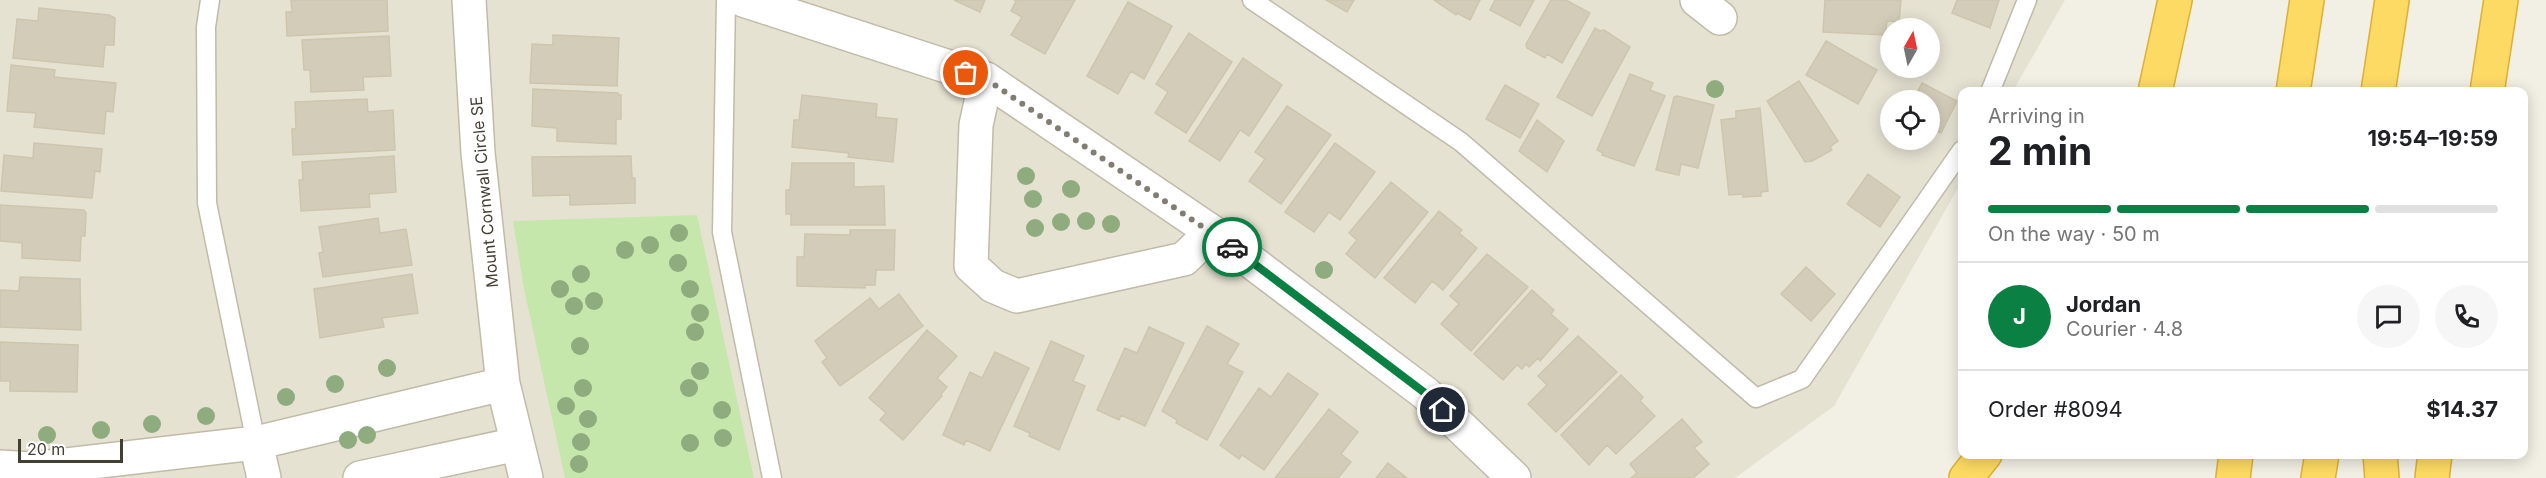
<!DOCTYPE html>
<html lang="en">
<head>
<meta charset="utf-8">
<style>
  body { margin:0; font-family:Inter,sans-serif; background:#f6f6f6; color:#202124; height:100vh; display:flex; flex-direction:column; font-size:22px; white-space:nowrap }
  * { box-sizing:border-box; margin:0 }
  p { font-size:20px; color:#757577 }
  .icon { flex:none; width:33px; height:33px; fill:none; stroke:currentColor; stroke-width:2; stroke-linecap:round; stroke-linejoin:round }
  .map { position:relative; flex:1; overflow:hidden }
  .details { position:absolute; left:1958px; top:87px; width:570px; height:372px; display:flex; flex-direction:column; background:#fff; border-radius:12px; box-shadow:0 3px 15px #0003 }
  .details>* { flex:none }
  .needle { width:39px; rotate:9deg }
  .fabs { position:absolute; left:1880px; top:18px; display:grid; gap:12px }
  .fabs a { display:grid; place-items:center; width:60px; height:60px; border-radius:50%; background:#fff; box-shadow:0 3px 15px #0003; font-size:30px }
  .scale { position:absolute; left:18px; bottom:15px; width:105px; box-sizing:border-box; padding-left:6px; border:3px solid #443f34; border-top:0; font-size:16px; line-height:21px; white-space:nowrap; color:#443f34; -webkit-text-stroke:4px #fff; paint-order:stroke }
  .pin { position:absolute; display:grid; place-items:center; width:51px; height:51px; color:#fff; margin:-26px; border:3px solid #fff; border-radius:50%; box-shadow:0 2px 6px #0007 }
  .courier { position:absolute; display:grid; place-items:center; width:60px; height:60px; margin:-30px; border:4px solid #0b8043; border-radius:50%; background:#fff; color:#222; box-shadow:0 2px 8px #0007 }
  .overview em { font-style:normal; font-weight:700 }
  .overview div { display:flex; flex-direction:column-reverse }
  .overview { display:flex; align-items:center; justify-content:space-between; height:102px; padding:0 30px }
  h1 { font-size:39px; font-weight:700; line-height:45px }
  .bar { display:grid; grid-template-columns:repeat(4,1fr); gap:9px 6px; align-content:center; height:72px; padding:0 30px }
  .bar i { height:8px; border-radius:4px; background:#e0e0e0 }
  .bar .on { background:#0b8043 }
  .bar p { grid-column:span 4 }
  .line { display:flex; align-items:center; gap:15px; padding:0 30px; border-top:2px solid #e0e0e0 }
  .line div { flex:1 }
  .round { display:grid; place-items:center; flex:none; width:63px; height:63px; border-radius:32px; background:#f6f6f6 }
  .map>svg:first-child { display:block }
  .residential { fill:#e6e2d2; fill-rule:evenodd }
  .green { fill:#c6e7ac }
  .building { fill:#d3ccb9; stroke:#cec5ad; stroke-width:1.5 }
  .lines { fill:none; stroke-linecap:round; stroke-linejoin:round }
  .lane-casing { stroke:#c0bba9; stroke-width:21 }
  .street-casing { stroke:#c0bba9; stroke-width:36 }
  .highway-casing { stroke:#ddb033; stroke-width:36 }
  .lane { stroke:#fff; stroke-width:18 }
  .street { stroke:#fff; stroke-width:33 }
  .highway { stroke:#fdda63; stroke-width:33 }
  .tree { fill:#8eac7d }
  .done { stroke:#817d72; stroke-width:6; stroke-dasharray:0 10.8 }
  .route { stroke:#0b8043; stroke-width:8 }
  .labels { text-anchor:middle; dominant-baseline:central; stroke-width:4.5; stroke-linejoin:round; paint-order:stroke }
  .street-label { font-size:16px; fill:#443f34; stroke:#fff }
</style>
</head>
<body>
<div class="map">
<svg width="2546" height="478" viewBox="0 0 2546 478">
  <rect width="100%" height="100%" fill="#f2efe4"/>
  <!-- residential -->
  <path class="residential" d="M0,0h2065l-52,91 -51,1v89l-128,225 -99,72h-1735zM1890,28h39v40h-39zM1890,100h39v40h-39z"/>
  <!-- green -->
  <path class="green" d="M697,215l57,263h-189l-41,-189 -11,-68z"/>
  <!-- building -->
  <path class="building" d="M291,0h96l1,31 -101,5 -1,-24h6z
    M954,0h31l-5,12z
    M1014,0h61l-30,54 -34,-19 11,-18 -11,-6 5,-10z
    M1326,0h28l-7,12z
    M1434,0h46l-10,20 -13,-7 -1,2z
    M1495,0h39l-14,26 -30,-16z
    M1551,0h15l24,13 -28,50 -15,-9 -2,4 -18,-10 -1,-4z
    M1825,0h76l-2,22 -12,-1 -2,14 -62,-3z
    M1957,0h42l-9,28 -38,-15z
    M1128,2l44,24 -28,53 -13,-8 -13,23 -31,-18z
    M39,8l70,7 6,3 -1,27h-9l-2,22 -90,-9 4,-39 21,2z
    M1595,28l5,3 4,-1 26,17 -38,69 -35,-19z
    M1189,33l43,29 -46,71 -31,-20 13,-21 -12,-8z
    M553,35l66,3 -2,48 -87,-3 2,-39 21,1z
    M389,36l2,40 -28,1 1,13 -53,2 -1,-22h-6l-2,-30z
    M1826,41l51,29 -19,34 -52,-29z
    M1243,58l39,27 -33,51 -9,-6 -20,31 -31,-20z
    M11,65l44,5 -1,7 62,6 -3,29 -7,-1 -2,23 -70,-7 2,-14 -29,-2z
    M1630,74l23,9 -3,7 15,6 -31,70 -32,-11 1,-2 -6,-3z
    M1799,81l39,60 -8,6 2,3 -20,11 -7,1 -38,-61z
    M1922,83l35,18 -16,32 -12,-6v-27h-16z
    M1505,85l34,19 -19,34 -34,-19z
    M533,89l85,4v2h3v24h-5v25l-59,-3v-13l-25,-2z
    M802,95l75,9 -1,13 21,2 -4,43 -45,-5 1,-4 -57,-6 2,-27h5z
    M1677,96l37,9 -16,63 -17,-4 -2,11 -23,-5 18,-73z
    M367,99l1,13 25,-2 2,40 -102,5 -1,-26h4l-1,-27z
    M1287,106l44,29 -50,69 -32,-23 16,-22 -10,-7z
    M1760,108l8,83 -7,1v4l-18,1v-3l-14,1 -8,-75 15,-2v-7z
    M1537,120l27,21 -17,31 -28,-21z
    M34,143l68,6 -2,23 -5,-1 -3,27 -91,-7 3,-36 29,3z
    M1335,143l40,29 -35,48 -11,-8 -15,20 -29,-20z
    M394,156l2,36 -27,2 1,13 -69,4 -2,-31h4l-1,-18z
    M631,156l1,22h3v25l-65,2v-10l-37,1 -1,-39z
    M792,163h62v24l30,-1 1,39h-94v-11h-5v-24h4z
    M1868,174l32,23 -20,30 -33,-23z
    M1391,182l37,30 -53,66 -29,-24 11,-14 -8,-7z
    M0,205l84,5 2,3 -1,23h-4l-1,25 -58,-3v-15l-22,-2z
    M1439,211l23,19 -3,3 18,15 -34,42 -11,-9 -17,22 -31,-25z
    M378,218l2,15 26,-4 6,36 -89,12 -4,-24 4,-1 -4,-25z
    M850,230h45l-1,40h-18l-1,15h-10v3l-68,-2v-29h7l1,-23 45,1z
    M1487,254l41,33 -57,64 -30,-27 18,-20 -9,-8z
    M1806,267l29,27 -24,27 -30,-27z
    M412,274l6,39 -36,5 2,9 -64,11 -6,-49z
    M20,277l60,2 1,51 -81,-3v-37l19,1z
    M1532,290l22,20 -3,4 17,15 -28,32 -2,-3 -9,9 -3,-3 -4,5 -5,-4 -14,15 -29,-26z
    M899,294l24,32 -83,60 -18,-24 5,-4 -12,-17 55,-43 9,11z
    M1207,326l32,18 -12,20 16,8 -36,68 -31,-17 1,-3 -15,-9z
    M1149,327l35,16 -39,83 -24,-11 -2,5 -22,-10 28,-62 12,5z
    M927,330l30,26 -20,22 10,9 -6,7 1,2 -39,44 -23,-20 6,-7 -17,-15z
    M1578,336l39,36 -61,60 -28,-28 19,-19 -9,-9z
    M1051,341l33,15 -11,25 12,5 -26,64 -30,-14 1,-3 -16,-7z
    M0,342l78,3 -1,47 -67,-1v-10h-10z
    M995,352l34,16 -39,83 -24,-11 -2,5 -21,-10 27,-63 12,6z
    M1288,373l30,21 -54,76 -22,-15 -3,4 -19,-14 39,-57 12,9z
    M1621,375l22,22 -3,4 15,15 -39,38 -9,-9 -18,20 -28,-30z
    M1329,409l29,23 -17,22 10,8 -13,16h-63z
    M1682,419l20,23 -8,6 15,16 -16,14h-62l6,-5 -7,-9z
    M1388,463l19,15h-31z"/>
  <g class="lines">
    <!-- lane casing -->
    <g class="lane-casing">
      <path id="lane" d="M210,0l-4,27 1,176 49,240
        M726,0l-4,232 50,246
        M1252,0l209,142 295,256 46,-19 160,-229
        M1990,92l37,-92"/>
    </g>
    <!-- street casing -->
    <g class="street-casing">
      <path id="street" d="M469,0l9,153 25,231 23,94
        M743,0l243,79 226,153 213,161 89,85
        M1697,0l23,18
        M986,79l-10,46 -5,141 22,20 24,10 167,-37 28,-27
        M256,443l8,35
        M0,467l32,2 224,-26 247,-59
        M360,478l157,-34"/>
    </g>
    <!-- highway casing -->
    <g class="highway-casing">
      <path id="highway" d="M2155,92l20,-92
        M2293,92l14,-92
        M2378,92l14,-92
        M2487,92l14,-92
        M2380,454l2,24
        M1966,478l19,-24
        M2233,478l3,-24
        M2318,478l4,-24
        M2432,478l3,-24"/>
    </g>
    <!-- lane -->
    <use href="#lane" class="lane"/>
    <!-- street -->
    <use href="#street" class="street"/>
    <!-- highway -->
    <use href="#highway" class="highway"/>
  </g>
  <!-- trees -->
  <g class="tree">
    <circle cx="1715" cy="89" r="9"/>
    <circle cx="1026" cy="176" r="9"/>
    <circle cx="1071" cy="189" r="9"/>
    <circle cx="1033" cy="199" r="9"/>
    <circle cx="1086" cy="221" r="9"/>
    <circle cx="1061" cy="222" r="9"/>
    <circle cx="1111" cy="224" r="9"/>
    <circle cx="1035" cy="228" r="9"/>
    <circle cx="679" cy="233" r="9"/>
    <circle cx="650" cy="245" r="9"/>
    <circle cx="625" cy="250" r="9"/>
    <circle cx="678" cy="263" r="9"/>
    <circle cx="1324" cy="270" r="9"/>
    <circle cx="581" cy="274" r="9"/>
    <circle cx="560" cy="289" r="9"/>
    <circle cx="690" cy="289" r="9"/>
    <circle cx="594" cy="301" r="9"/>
    <circle cx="574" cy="306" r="9"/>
    <circle cx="700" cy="313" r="9"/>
    <circle cx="695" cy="332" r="9"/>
    <circle cx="580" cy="346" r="9"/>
    <circle cx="387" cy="368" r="9"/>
    <circle cx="700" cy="371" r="9"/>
    <circle cx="335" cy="384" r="9"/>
    <circle cx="583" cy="388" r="9"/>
    <circle cx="689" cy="388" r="9"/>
    <circle cx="286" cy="397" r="9"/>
    <circle cx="566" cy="406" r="9"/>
    <circle cx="722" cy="410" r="9"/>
    <circle cx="206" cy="416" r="9"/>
    <circle cx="588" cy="419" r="9"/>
    <circle cx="152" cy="424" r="9"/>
    <circle cx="101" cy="430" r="9"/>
    <circle cx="47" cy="435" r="9"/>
    <circle cx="367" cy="435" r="9"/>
    <circle cx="723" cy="438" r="9"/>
    <circle cx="348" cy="440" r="9"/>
    <circle cx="581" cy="442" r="9"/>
    <circle cx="690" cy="443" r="9"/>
    <circle cx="579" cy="464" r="9"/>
  </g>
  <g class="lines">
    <!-- done -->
    <path class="done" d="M966,73l20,6 246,168"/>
    <!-- route -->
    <path class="route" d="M1232,247l193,146 18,17"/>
  </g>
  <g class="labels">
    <!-- street labels -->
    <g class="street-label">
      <text transform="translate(484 192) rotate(-95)">Mount Cornwall Circle SE</text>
    </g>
  </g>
</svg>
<div class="fabs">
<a><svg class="needle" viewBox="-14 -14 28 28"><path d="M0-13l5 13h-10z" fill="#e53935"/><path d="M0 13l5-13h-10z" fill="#757577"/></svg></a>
<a><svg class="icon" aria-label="locate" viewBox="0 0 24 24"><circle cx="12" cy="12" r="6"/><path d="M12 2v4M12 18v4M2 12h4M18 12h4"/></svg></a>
</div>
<div class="scale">20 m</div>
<div class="pin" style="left:966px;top:73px;background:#ea580c"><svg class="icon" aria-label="bag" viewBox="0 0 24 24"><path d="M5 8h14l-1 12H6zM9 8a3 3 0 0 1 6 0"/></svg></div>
<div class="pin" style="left:1443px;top:410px;background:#1f2937"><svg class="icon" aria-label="home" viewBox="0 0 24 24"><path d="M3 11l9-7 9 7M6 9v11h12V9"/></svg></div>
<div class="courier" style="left:1232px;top:247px"><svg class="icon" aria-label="car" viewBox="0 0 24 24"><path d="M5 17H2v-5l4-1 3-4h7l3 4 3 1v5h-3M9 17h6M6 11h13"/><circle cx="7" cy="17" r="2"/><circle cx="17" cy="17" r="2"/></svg></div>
<section class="details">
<div class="overview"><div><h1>2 min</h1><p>Arriving in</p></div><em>19:54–19:59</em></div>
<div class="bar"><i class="on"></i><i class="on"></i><i class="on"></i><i></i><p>On the way · 50 m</p></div>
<div class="line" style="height:108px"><b class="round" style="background:#0b8043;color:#fff">J</b><div><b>Jordan</b><p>Courier · 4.8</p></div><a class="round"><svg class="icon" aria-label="chat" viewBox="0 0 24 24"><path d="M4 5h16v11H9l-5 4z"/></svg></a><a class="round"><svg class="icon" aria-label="phone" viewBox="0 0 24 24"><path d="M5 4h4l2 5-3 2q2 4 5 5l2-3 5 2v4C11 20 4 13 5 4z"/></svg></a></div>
<div class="line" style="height:78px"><div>Order #8094</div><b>$14.37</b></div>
</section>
</div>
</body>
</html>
